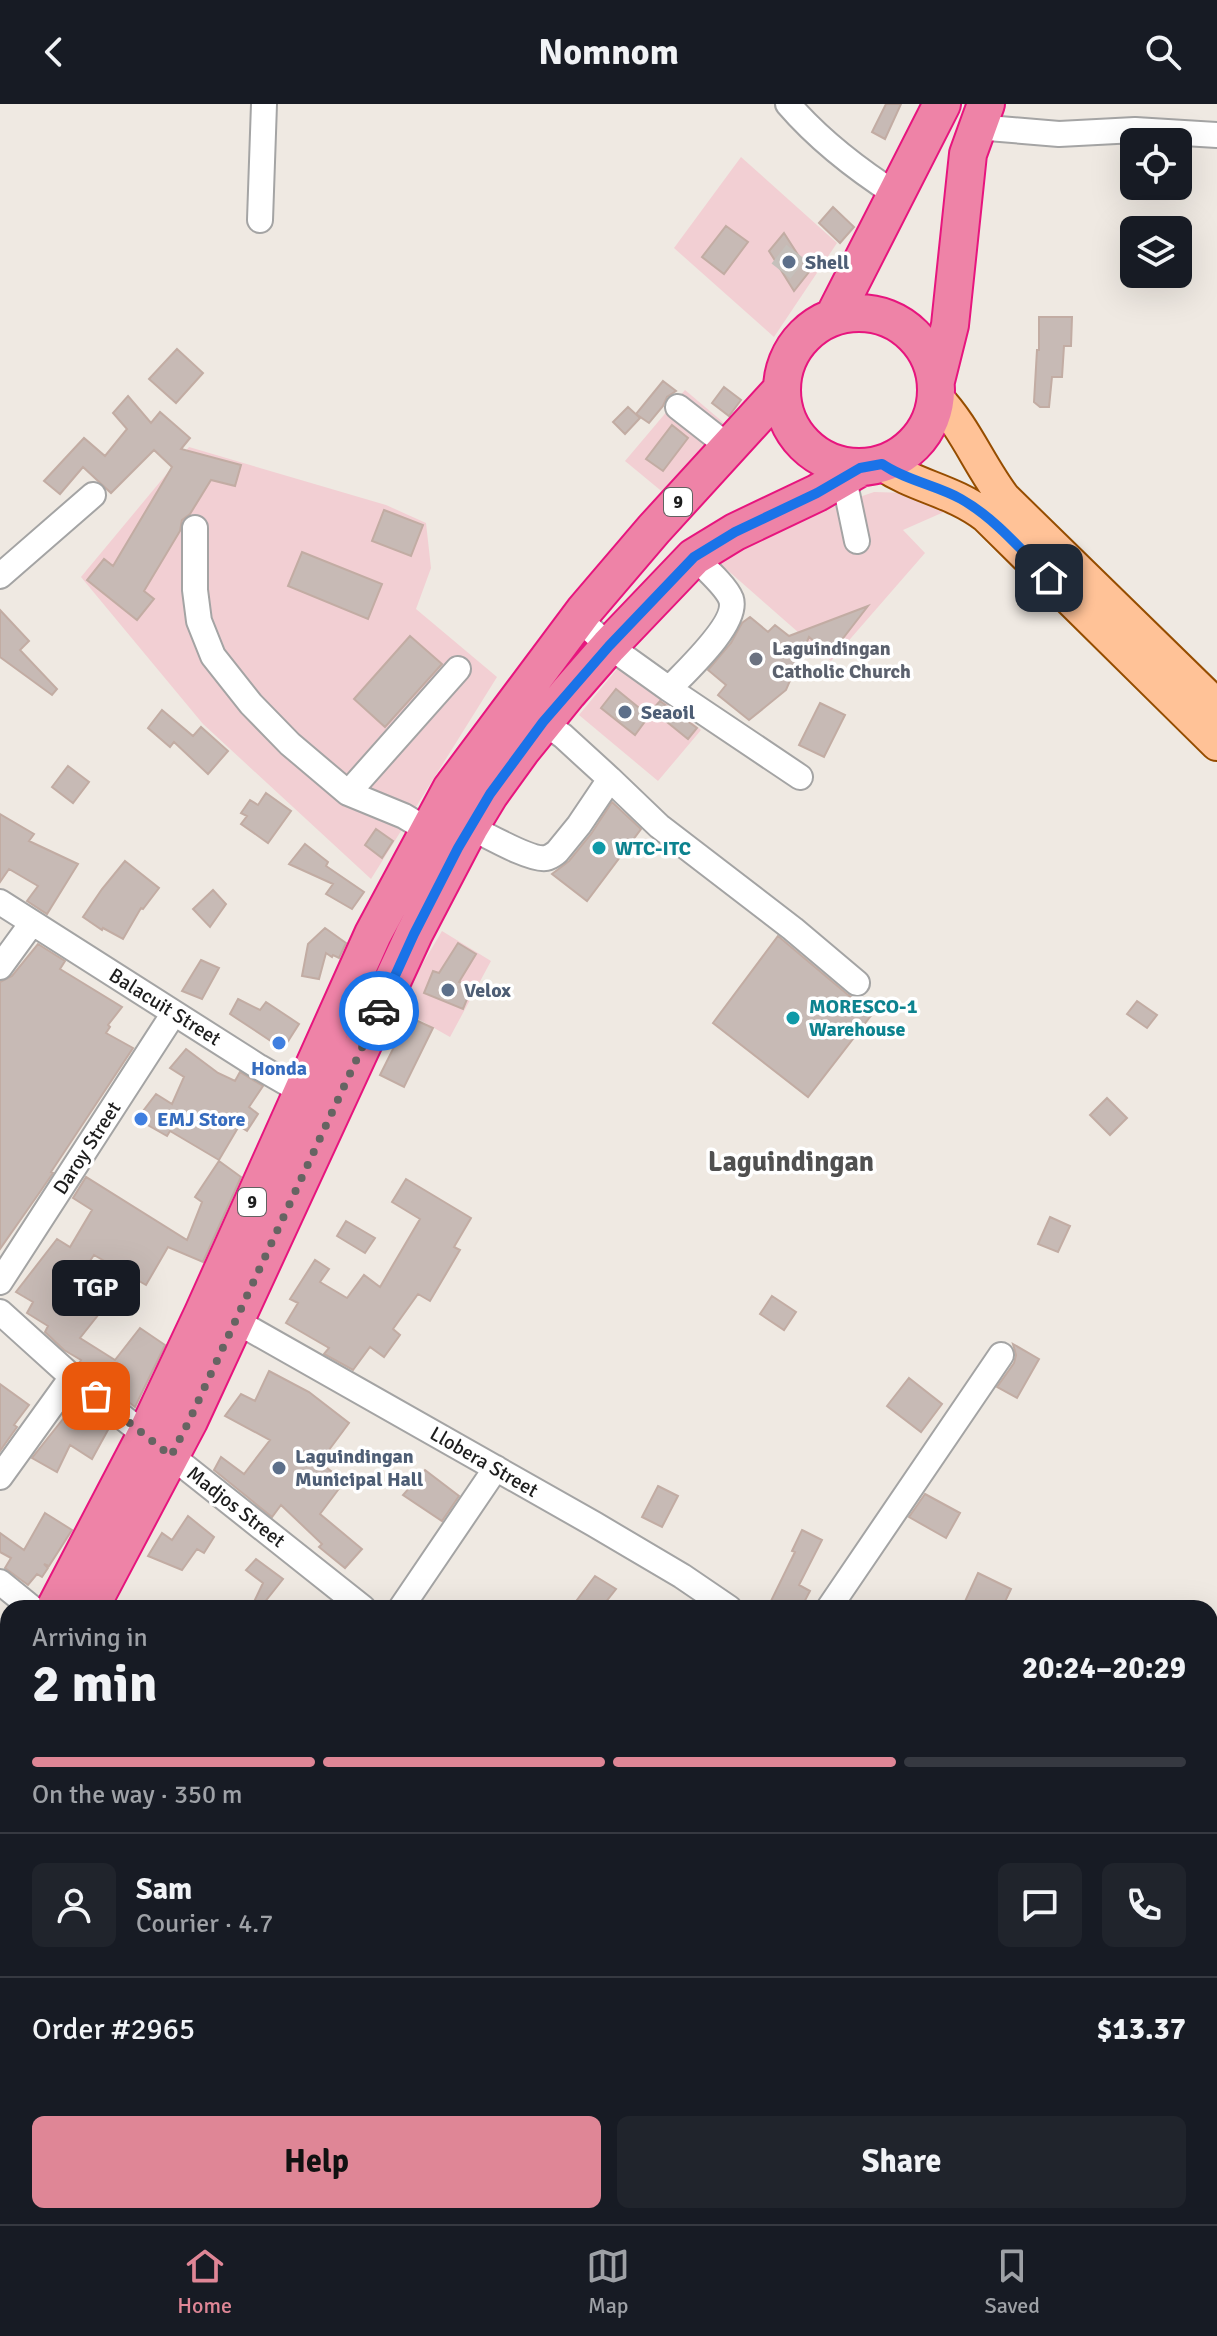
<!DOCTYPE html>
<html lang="en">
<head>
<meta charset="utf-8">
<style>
  body { margin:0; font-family:Signika,sans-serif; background:#20242c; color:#f1f3f6; height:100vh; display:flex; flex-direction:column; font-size:30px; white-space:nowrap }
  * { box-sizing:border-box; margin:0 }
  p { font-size:26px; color:#9ea1a6 }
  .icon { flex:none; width:44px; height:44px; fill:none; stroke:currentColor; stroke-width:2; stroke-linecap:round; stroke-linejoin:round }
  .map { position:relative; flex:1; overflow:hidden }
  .details { position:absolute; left:0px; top:1496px; width:1218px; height:624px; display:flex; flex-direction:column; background:#171b24; border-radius:24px 24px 0 0; box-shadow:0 8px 32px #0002 }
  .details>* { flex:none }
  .buttons { position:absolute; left:1120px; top:24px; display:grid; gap:16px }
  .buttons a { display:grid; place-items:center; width:72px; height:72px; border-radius:12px; background:#171b24; box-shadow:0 8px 32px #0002; font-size:40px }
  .pin { position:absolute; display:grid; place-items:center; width:68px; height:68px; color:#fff; margin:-34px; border-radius:16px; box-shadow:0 4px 12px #0006 }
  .courier { position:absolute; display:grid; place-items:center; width:80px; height:80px; margin:-40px; border:6px solid #1a73e8; border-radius:50%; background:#fff; color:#222; box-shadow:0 2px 10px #0007 }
  .bubble { position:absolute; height:56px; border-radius:12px; background:#171b24; box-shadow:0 8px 32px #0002; font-size:26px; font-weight:700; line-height:56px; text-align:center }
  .head em { font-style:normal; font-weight:700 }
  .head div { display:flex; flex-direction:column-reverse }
  .head { display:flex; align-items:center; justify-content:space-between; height:136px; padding:0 32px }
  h1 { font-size:52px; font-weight:700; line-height:60px }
  .bar { display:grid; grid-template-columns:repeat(4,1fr); gap:12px 8px; align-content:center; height:96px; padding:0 32px }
  .bar i { height:10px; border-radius:6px; background:#363941 }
  .bar .selected { background:#df8696 }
  .bar p { grid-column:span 4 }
  .line { display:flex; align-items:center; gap:20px; padding:0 32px; border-top:2px solid #363941 }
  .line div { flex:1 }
  .round { display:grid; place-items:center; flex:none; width:84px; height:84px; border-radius:12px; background:#20242c }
  .primary-button { display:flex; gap:16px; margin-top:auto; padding:16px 32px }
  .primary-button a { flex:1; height:92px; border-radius:12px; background:#df8696; color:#111; font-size:32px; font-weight:700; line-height:92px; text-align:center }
  .primary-button a+a { background:#20242c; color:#f1f3f6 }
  header { display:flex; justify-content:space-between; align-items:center; height:104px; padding:0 32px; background:#171b24; font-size:36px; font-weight:700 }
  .dock { display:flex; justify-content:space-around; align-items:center; height:112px; border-top:2px solid #363941; background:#171b24; font-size:22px; color:#9ea1a6 }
  .dock a { display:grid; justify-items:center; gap:4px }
  .dock .selected { color:#df8696 }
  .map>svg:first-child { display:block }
  .commercial { fill:#f2cfd3 }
  .education { fill:#fff9db }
  .building { fill:#c7bab5; stroke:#c2aca3; stroke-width:2 }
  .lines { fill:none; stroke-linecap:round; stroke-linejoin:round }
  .minor-tunnel { stroke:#c5c0bb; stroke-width:24; stroke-dasharray:24 12; stroke-linecap:butt }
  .minor-casing { stroke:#a4a4a4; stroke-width:28 }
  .major-casing { stroke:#964d00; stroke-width:36 }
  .highway-casing { stroke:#e7157e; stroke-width:40 }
  .minor { stroke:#fff; stroke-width:24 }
  .major { stroke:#ffc297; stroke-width:32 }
  .highway { stroke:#ee83a7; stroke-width:36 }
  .done { stroke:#666462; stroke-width:8; stroke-dasharray:0 14.4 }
  .route { stroke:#1a73e8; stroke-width:10 }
  .service-dot { fill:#5c6f8a; stroke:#fff; stroke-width:3 }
  .worship-dot { fill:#6b7280; stroke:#fff; stroke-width:3 }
  .culture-dot { fill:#0f9aa8; stroke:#fff; stroke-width:3 }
  .shop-dot { fill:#3f7fe0; stroke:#fff; stroke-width:3 }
  .labels { text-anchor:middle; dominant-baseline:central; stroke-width:7; stroke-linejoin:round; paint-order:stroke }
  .shield { fill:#fff; stroke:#616161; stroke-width:2 }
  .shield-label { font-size:18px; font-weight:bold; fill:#1d1d1d }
  .service-label { font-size:20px; font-weight:bold; fill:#4e5e75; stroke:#fff; text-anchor:start }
  .worship-label { font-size:20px; font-weight:bold; fill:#5b616d; stroke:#fff; text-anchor:start }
  .culture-label { font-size:20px; font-weight:bold; fill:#0d838f; stroke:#fff; text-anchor:start }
  .street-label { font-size:20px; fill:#1d1d1d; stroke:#fff }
  .shop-label { font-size:20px; font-weight:bold; fill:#366cbe; stroke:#fff }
  .district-label { font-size:28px; font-weight:bold; fill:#505050; stroke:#fff }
</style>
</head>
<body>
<header><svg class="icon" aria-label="back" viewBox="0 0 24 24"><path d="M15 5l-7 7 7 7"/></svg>Nomnom<svg class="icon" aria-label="search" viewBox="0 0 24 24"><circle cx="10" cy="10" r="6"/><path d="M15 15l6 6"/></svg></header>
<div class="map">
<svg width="1217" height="2120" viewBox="0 0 1217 2120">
  <rect width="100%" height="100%" fill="#efe9e2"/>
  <!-- commercial -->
  <path class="commercial" d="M741,53l96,86 -63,94 -100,-89z
    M685,286l39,33 -59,71 -40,-33z
    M189,343l197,58 40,18 5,45 -15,41 81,68 -126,202 -168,-155 -122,-147z
    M874,388l35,1 44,15 -50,22 22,23 -94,108 -115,-101 100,-48z
    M622,559l79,67 -43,51 -79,-66z
    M442,827l49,30 -41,76 -53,-30z"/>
  <!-- education -->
  <path class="education" d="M345,2112h183l13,8h-200z"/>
  <!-- building -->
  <path class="building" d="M886,0h15l-16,35 -13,-7z
    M833,103l21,20 -14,16 -21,-20z
    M726,122l22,16 -24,32 -22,-17z
    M784,129l25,39 -15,19 -25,-40z
    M1039,213h33l-1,29h-7l-2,31h-10l-3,30h-9l-6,-5 3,-52h2z
    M177,245l26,24 -27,30 -27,-24z
    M663,277l13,10 -9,6 -4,9 -14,17 -13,-9z
    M724,283l17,13 -12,16 -17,-13z
    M128,292l23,27 9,-11 30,26 -9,11 60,16 -6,21 -24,-6 -21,34 -8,6 -2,11 -36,60 10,8 -17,21 -50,-40 17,-21 9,7 59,-99 -18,-17 -43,43 -28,-26 -23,27 -16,-13 40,-43 21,18 22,-27 -14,-16z
    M628,303l12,11 -15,16 -12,-12z
    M672,321l16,13 -25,33 -17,-12z
    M384,406l39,15 -12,31 -39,-15z
    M302,448l80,32 -14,35 -80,-33z
    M868,502l-38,49 -21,-18 -23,53 -37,30 -31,-25 8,-10 -18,-15 23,-27 11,-20 8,-6 18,15 7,-7 14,11z
    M0,506l29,31 -9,9 37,39 -5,6 -52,-38z
    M410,532l32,28 -57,63 -31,-28z
    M616,585l33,27 -14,19 -34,-27z
    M660,597l37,27 -9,11 -36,-29z
    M820,599l25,12 -21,42 -25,-12z
    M162,606l31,26 8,-9 27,24 -20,23 -34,-32 -4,5 -22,-19z
    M68,662l21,16 -16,21 -21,-16z
    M266,689l25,18 -23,32 -27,-19 6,-8 -6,-3 9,-13 8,5z
    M612,698l29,27 -54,72 -35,-27 17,-13 22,-27z
    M0,710l34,20 -5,7 49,23 -31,50 -20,-13 11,-15 -29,-17 -9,13z
    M376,725l17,12 -11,17 -17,-13z
    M305,740l23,18 -2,4 38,26 -12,17 -26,-15 7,-10 -44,-20z
    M125,757l34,27 -16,21 -2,-1 -18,31 -20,-11 -1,2 -19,-13 19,-28z
    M213,786l13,14 -16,23 -17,-18z
    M325,824l21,15 -7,15 -6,-3 -1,2 -6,-4 -7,26 -17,-3 6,-32z
    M778,832l69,58 26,19 -65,84 -95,-74z
    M458,839l18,11 -17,28 13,5 -9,22 -39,-16 9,-22 6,2z
    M38,840l27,17 -5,8 62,38 -14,18 2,2 -4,6 27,15 -82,124 2,1 -11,16 -42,60v-267l12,-6z
    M201,856l18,8 -17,31 -20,-8z
    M238,895l22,11 6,-8 33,22 -16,25 -53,-35z
    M1137,897l20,14 -10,13 -20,-14z
    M409,913l24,11 -29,59 -24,-12z
    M186,945l32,24 17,8 5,-9 23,14 -14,21 9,7 -11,17 -8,-5 -20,34 -49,-29 -3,5 -30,-17 19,-25 16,10 12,-27 -14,-9z
    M1107,994l20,20 -17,17 -20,-20z
    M219,1057l22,16 -38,85 -35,-15 -22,38 -52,-30 -21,31 33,19 -26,33 35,22 25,-32 25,17 -30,62 -53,-41 -3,-3 2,-3 -17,-10 -19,-18 3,-6 -21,-13 6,-11 -17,-10 41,-53 13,8 22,-37 -19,-12 13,-21 101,63 15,-38 -7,-5z
    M406,1075l65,39 -17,29 6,3 -30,51 -12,-7 -25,35 7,6 -16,22 -14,-10 -17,23 -29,-16 5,-6 -43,-25 12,-20 -8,-4 25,-39 14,9 -9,13 27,16 17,-23 16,12 40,-68 -28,-17z
    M1050,1113l20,9 -12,26 -20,-8z
    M346,1117l29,17 -10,15 -28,-17z
    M772,1192l24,16 -12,18 -24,-16z
    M1013,1240l26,15 -22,39 -20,-11 17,-24 2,-8z
    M269,1267l40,21 40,31 -29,39 24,20 -24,32 42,35 -17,19 -26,-21 3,-3 -41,-39 -9,12 -58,-47 7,-13 23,17 26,-34 -45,-24 16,-22 14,7z
    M909,1274l33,26 -21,28 -34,-26z
    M0,1280l29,21 -15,20 3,2 -17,24z
    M75,1300l34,24 -17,31 -22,-14 -13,27 -25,-14z
    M425,1366l34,26 -17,25 -39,-26z
    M658,1382l20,10 -16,31 -20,-10z
    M925,1390l35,19 -14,25 -37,-21z
    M45,1409l27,17 -23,36 -5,-2 4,4 -6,9 -5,-3 -9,11 -23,-17 6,-10 -11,-6v-19l24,17z
    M188,1412l26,21 -10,16 -7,-4 -15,21 -34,-14 14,-23 10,7z
    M802,1426l20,10 -23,45 11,6 -9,17h-22l-9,-5 25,-51 -3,-1z
    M256,1455l27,20 -23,29h-9l12,-25 -17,-13z
    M978,1469l33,16 -9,19h-40z
    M595,1472l21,13 -15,19h-30z"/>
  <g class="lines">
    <!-- minor-tunnel -->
    <path class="minor-tunnel" d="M781,167l15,-19"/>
    <!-- minor casing -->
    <g class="minor-casing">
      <path id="minor" d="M788,0c31,36 70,66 109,91
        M976,23l83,7 76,-4 82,5
        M260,116l4,-116
        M678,303l51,40
        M844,375l13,62
        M195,424v62l4,31 14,35 38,48 39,40 58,49 56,23 35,21
        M0,472l93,-81
        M578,514l31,28 60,43c16,-17 70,-66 62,-90 -5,-13 -27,-32 -37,-42
        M669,585l131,88
        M610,675l49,47 134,103 64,54
        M348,689l110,-124
        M470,723c15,7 61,34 76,31 5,-1 7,-3 11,-6l22,-27 31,-46 -47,-43 -20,-14
        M0,798l259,165 54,31
        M0,863l32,-44
        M0,1178l174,-269
        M0,1208l72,65 291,231
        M236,1217l358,203 88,52 47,32
        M0,1373l72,-100
        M0,1478l32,26
        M401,1504l95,-140
        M829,1504l172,-253
        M0,1718l8,6
        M439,2112l13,8
        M581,2112l14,8
        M922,2112l12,8
        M390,2120l6,-8
        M622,2120l4,-8"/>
    </g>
    <!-- major casing -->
    <g class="major-casing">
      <path id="major" d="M936,293c29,30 43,68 68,101l213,208
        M882,360c34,23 70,26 104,52l231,228"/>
    </g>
    <!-- highway casing -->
    <g class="highway-casing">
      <path id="highway" d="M782 286a77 77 0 1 1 154 0a77 77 0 1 1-154 0Z
        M834,212l108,-212
        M936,277l14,-56 18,-171 18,-50
        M55,1504l91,-174 57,-121 170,-379 78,-145 133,-178 70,-82 128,-140
        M90,1504l99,-187 225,-487 56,-107 20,-33 31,-43 47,-58 41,-47 85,-89 41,-25 82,-39 43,-25
        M0,1597l8,-13
        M0,1655l8,-14"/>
    </g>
    <!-- minor -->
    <use href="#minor" class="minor"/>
    <!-- major -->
    <use href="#major" class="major"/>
    <!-- highway -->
    <use href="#highway" class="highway"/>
  </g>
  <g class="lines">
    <!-- done -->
    <path class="done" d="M96,1292l75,60 18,-35 190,-410"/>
    <!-- route -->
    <path class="route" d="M379,907l35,-77 44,-86 32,-54 53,-72 66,-76 85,-89 41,-25 82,-39 43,-25 22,-4c25,17 54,21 79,35 34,19 61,52 88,79"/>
  </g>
  <!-- markers -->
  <g class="service-dot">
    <circle cx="789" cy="158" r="8"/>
    <circle cx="625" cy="608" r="8"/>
    <circle cx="448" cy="886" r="8"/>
    <circle cx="279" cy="1364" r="8"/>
  </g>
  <circle class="worship-dot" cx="756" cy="555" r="8"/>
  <g class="culture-dot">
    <circle cx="599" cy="744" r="8"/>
    <circle cx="793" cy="914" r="8"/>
  </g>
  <g class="shop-dot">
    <circle cx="279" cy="939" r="8"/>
    <circle cx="141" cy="1015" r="8"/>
  </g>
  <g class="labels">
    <!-- shield labels -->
    <g class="shield">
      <rect x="664" y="384" width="28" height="28" rx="6"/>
      <rect x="238" y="1084" width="28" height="28" rx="6"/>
    </g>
    <g class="shield-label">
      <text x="678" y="398">9</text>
      <text x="252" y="1098">9</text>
    </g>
    <!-- service labels -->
    <g class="service-label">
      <text x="805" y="158">Shell</text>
      <text x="641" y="608">Seaoil</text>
      <text x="464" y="886">Velox</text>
      <text x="295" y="1352">Laguindingan<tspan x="295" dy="23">Municipal Hall</tspan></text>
    </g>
    <!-- worship labels -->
    <g class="worship-label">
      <text x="772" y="544">Laguindingan<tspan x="772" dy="23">Catholic Church</tspan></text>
    </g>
    <!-- culture labels -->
    <g class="culture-label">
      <text x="615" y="744">WTC-ITC</text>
      <text x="809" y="902">MORESCO-1<tspan x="809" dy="23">Warehouse</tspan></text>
    </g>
    <!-- street labels -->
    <g class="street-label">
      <text transform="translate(165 903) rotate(32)">Balacuit Street</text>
      <text transform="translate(87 1044) rotate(-57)">Daroy Street</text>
      <text transform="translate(484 1358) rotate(30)">Llobera Street</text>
      <text transform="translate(236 1403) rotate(38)">Madjos Street</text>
    </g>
    <!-- shop labels -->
    <g class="shop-label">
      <text x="279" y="964">Honda</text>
      <text x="157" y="1015" text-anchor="start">EMJ Store</text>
    </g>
    <!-- district labels -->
    <g class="district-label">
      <text x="791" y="1058">Laguindingan</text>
    </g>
  </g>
</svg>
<div class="buttons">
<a><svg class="icon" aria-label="locate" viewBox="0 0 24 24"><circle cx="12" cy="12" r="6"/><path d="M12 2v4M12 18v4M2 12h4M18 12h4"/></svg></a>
<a><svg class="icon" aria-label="layers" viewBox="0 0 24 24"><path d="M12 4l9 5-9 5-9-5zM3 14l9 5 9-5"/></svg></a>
</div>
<div class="pin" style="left:96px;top:1292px;background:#ea580c"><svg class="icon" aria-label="bag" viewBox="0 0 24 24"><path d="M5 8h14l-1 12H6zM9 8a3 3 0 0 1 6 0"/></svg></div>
<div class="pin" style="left:1049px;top:474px;background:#1f2937"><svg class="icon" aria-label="home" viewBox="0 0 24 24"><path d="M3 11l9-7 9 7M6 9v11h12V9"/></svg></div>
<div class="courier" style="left:379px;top:907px"><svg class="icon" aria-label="car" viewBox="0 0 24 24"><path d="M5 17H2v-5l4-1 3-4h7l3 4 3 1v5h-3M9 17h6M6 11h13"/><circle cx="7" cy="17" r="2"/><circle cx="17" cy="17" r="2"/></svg></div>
<div class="bubble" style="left:52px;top:1156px;width:88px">TGP</div>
<section class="details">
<div class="head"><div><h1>2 min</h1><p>Arriving in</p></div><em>20:24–20:29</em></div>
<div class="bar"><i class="selected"></i><i class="selected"></i><i class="selected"></i><i></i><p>On the way · 350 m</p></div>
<div class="line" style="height:144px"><a class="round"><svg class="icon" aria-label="person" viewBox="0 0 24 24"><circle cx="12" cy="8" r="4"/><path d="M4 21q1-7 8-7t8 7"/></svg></a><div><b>Sam</b><p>Courier · 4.7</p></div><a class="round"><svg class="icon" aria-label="chat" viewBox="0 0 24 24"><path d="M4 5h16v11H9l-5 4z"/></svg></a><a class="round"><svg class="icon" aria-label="phone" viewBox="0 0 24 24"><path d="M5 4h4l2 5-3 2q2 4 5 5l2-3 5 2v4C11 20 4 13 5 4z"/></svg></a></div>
<div class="line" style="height:104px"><div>Order #2965</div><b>$13.37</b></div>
<div class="primary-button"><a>Help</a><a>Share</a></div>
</section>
</div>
<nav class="dock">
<a class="selected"><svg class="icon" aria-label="home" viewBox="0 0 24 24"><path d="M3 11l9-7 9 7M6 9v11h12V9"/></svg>Home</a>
<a><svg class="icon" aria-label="map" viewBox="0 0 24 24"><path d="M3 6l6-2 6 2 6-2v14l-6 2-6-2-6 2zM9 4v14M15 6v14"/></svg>Map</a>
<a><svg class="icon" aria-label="saved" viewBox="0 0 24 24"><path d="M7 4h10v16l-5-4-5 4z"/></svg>Saved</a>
</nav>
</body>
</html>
